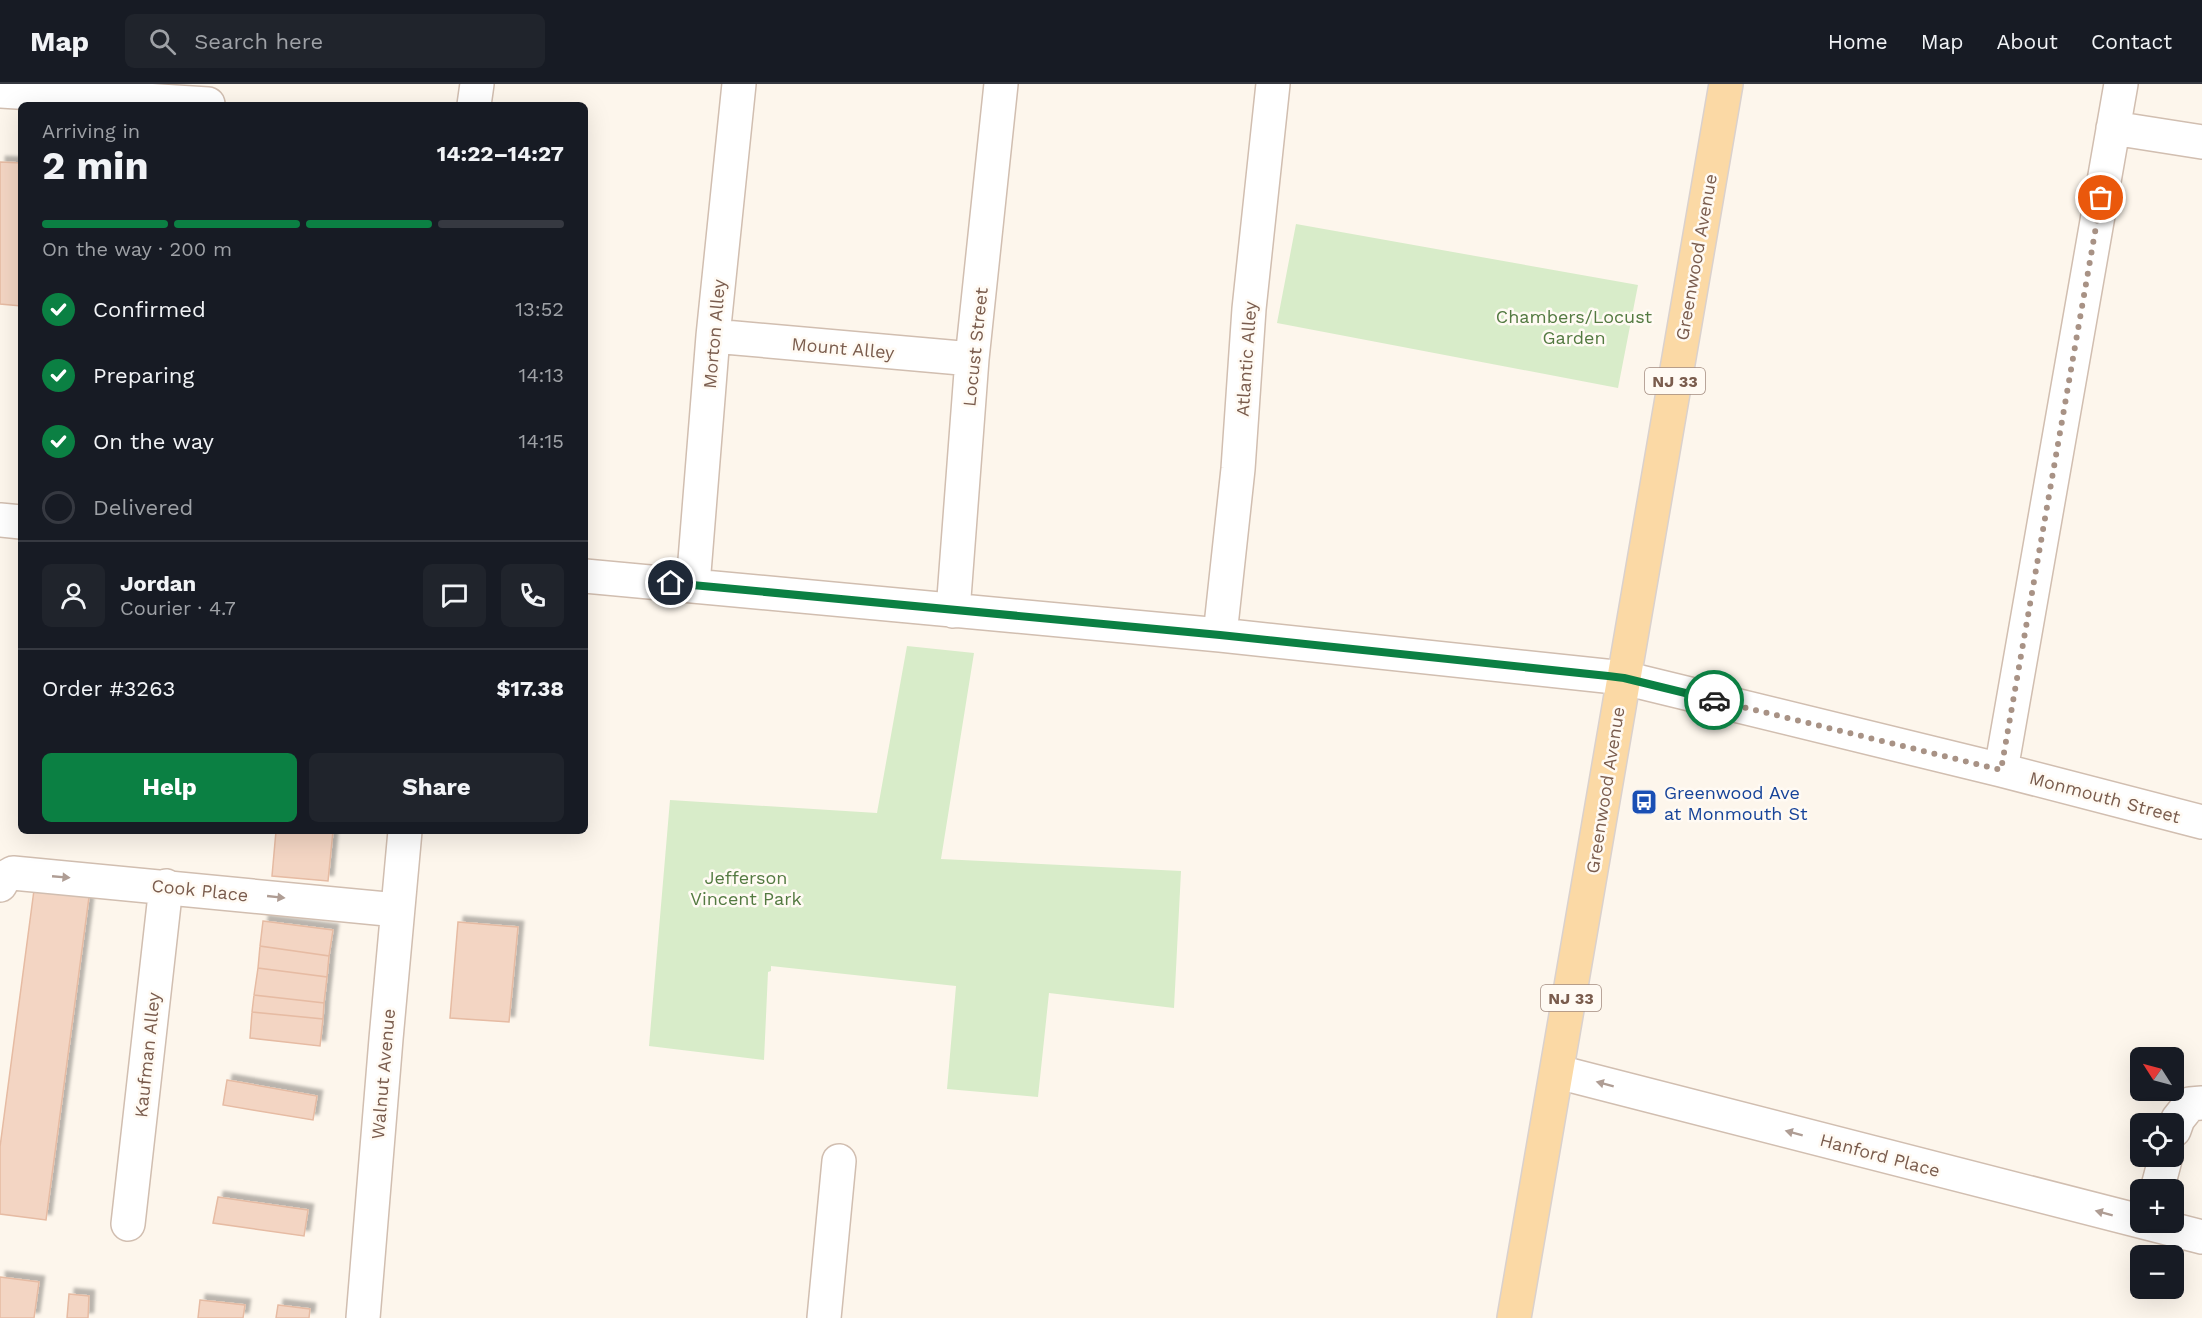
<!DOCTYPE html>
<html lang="en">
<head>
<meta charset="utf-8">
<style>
  body { margin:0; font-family:"Work Sans",sans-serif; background:#20242c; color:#f1f3f6; height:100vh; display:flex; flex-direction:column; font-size:22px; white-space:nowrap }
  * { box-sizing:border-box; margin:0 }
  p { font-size:20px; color:#9ea1a6 }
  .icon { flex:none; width:33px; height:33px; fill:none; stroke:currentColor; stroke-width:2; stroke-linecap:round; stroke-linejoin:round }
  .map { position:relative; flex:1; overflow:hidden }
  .sheet { position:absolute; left:18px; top:18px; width:570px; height:732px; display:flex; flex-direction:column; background:#171b24; border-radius:9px; box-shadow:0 6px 24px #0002 }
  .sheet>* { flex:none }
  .needle { width:39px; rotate:306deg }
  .tools { position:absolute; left:2130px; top:963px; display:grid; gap:12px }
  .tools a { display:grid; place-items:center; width:54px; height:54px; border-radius:9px; background:#171b24; box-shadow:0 6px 24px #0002; font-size:30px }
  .pin { position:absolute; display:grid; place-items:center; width:51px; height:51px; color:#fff; margin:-26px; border:3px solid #fff; border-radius:50%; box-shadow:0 2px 6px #0007 }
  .courier { position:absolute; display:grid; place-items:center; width:60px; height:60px; margin:-30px; border:4px solid #0b8043; border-radius:50%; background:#fff; color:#222; box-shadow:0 2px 8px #0007 }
  .head em { font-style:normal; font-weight:700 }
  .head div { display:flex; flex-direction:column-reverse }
  .head { display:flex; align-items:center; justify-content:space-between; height:102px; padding:0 24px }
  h1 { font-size:39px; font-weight:700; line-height:45px }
  .bar { display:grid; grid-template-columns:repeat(4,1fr); gap:9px 6px; align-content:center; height:72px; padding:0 24px }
  .bar i { height:8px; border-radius:4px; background:#363941 }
  .bar .active { background:#0b8043 }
  .bar p { grid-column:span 4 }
  .line { display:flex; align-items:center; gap:15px; padding:0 24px; border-top:2px solid #363941 }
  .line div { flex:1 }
  .round { display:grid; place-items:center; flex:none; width:63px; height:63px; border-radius:9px; background:#20242c }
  ol { padding:0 24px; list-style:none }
  li { display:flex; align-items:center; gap:18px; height:66px }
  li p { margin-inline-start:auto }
  li .icon { padding:6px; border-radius:50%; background:#0b8043; color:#fff; stroke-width:4 }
  li:last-child { color:#9ea1a6 }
  li i { width:33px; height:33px; border:3px solid #363941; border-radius:50% }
  .primary-button { display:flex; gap:12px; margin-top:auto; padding:12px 24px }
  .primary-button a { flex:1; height:69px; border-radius:9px; background:#0b8043; color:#fff; font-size:24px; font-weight:700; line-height:69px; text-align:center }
  .primary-button a+a { background:#20242c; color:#f1f3f6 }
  header { display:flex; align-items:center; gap:36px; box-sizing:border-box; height:84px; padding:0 30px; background:#171b24; border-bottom:2px solid #363941 }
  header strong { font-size:28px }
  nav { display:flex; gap:33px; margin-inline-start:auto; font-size:21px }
  .search { width:420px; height:54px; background:#20242c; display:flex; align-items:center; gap:15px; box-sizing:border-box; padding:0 21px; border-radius:9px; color:#9ea1a6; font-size:22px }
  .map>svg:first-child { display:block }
  .green { fill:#d8ecc9 }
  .building { fill:#f3d5c3; stroke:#e6bba3; stroke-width:1.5; filter:url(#shadow) }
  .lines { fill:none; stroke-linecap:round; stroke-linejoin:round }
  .minor-casing { stroke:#d1beb0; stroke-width:36 }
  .major-casing { stroke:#dad1cd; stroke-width:36 }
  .minor { stroke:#fff; stroke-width:33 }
  .major { stroke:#fbd9a5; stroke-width:33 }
  .oneway { fill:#af9d94 }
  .done { stroke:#a89285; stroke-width:6; stroke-dasharray:0 10.8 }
  .route { stroke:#0b8043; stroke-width:8 }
  .labels { text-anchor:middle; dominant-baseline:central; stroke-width:5; stroke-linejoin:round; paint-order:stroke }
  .shield { fill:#fffaf3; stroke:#a28b7f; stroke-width:1.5 }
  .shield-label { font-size:16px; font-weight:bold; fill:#7a5c4d }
  .street-label { font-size:18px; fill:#7a5c4d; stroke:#fffaf3 }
  .park-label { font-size:18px; fill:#537a41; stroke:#fffaf3 }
  .transit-label { font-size:18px; fill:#164399; stroke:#fffaf3; text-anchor:start }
</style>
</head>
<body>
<header>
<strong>Map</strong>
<div class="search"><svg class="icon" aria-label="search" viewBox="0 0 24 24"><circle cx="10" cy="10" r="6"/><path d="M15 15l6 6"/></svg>Search here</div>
<nav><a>Home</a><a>Map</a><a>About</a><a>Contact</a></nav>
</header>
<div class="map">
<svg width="2202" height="1234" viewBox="0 0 2202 1234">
  <defs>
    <filter id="shadow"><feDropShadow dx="5.5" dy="-5.5" stdDeviation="1.5" flood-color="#0004"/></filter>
  </defs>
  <rect width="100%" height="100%" fill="#fdf6ec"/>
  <!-- green -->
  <path class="green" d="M1296,140l342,61 -20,103 -341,-65z
    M907,562l67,7 -33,206 240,12 -7,137 -125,-15 -11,104 -91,-8 9,-103 -185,-20v5l-3,1 -4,88 -115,-14 21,-246 207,13z"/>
  <!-- building -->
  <path class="building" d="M0,78l21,1v143l-21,-2z
    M276,747h57l-5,50 -56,-5z
    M34,806l55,7 -43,323 -46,-6v-67z
    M263,837l70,9 -4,26 -69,-10z
    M458,838l60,5 -9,95 -59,-4z
    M260,862l69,10 -2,21 -69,-9z
    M258,884l69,9 -3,26 -70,-8z
    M254,911l70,8 -1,16 -71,-7z
    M252,928l71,7 -3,27 -70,-8z
    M227,996l90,16 -4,24 -90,-15z
    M218,1113l90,13 -4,26 -91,-13z
    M0,1193l39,5 -5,36h-34z
    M69,1210l20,2 -1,22h-21z
    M200,1216l45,5 -2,13h-45z
    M278,1221l32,4 -1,9h-33z"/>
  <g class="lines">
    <!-- minor casing -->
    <g class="minor-casing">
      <path id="minor" d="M0,7l208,13
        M474,21l3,-21
        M2113,44l89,14
        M713,252l259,23
        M0,436l21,2
        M585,492l635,59 404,43 377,92 201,52
        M693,501l20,-249 26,-252
        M953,527l19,-252 29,-275
        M1220,551l18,-166 11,-160 24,-225
        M2001,686l120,-686
        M0,801l4,-7 9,-5 384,37
        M1558,988l644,165
        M2174,1046l4,-11 12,-15 12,-1
        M2157,1106l9,-34
        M128,1140l38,-338
        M363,1234l23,-279 19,-208
        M824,1234l15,-157"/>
    </g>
    <!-- major casing -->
    <g class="major-casing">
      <path id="major" d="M1514,1234c74,-411 141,-823 212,-1234"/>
    </g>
    <!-- minor -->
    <use href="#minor" class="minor"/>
    <!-- major -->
    <use href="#major" class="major"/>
  </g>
  <!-- one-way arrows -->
  <defs><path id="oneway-solid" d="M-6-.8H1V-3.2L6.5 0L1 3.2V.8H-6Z" transform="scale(1.5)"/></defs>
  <g class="oneway">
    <use href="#oneway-solid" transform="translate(61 793) rotate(5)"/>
    <use href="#oneway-solid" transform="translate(276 813) rotate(6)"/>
    <use href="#oneway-solid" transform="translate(1605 1000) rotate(-165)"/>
    <use href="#oneway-solid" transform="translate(1794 1049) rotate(-165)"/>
    <use href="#oneway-solid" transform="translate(2104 1129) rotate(-165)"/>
  </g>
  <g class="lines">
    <!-- done -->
    <path class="done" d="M1714,616l287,70 100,-572"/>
    <!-- route -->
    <path class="route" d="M671,499l549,52 388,41 16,2 90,22"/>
  </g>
  <!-- icons -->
  <defs>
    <g id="bus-square" transform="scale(1.35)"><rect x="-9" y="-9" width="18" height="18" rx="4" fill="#1a4fb4" stroke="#fffaf3"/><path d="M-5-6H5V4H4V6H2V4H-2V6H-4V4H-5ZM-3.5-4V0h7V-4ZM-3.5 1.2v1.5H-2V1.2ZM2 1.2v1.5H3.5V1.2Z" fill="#fff"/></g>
  </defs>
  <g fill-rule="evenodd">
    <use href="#bus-square" x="1644" y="718"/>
  </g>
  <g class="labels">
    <!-- shield labels -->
    <g class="shield">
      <rect x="1645" y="284" width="60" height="26" rx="4.5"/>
      <rect x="1541" y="901" width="60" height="26" rx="4.5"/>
    </g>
    <g class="shield-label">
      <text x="1675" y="297">NJ 33</text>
      <text x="1571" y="914">NJ 33</text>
    </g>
    <!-- street labels -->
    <g class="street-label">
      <text transform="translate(1696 173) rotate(-80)">Greenwood Avenue</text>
      <text transform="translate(714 250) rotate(-85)">Morton Alley</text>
      <text transform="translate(975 263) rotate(-84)">Locust Street</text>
      <text transform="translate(843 264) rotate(5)">Mount Alley</text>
      <text transform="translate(1246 275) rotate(-86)">Atlantic Alley</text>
      <text transform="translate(1605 706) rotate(-81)">Greenwood Avenue</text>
      <text transform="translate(2105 713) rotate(15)">Monmouth Street</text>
      <text transform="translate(200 806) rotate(6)">Cook Place</text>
      <text transform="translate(147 971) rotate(-84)">Kaufman Alley</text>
      <text transform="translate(383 990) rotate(-85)">Walnut Avenue</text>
      <text transform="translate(1880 1071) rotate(15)">Hanford Place</text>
    </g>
    <!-- park labels -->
    <g class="park-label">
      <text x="1574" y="232">Chambers/Locust<tspan x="1574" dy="21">Garden</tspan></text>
      <text x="746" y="793">Jefferson<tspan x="746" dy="21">Vincent Park</tspan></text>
    </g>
    <!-- transit labels -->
    <g class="transit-label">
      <text x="1664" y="708">Greenwood Ave<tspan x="1664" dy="21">at Monmouth St</tspan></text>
    </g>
  </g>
</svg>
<div class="tools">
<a><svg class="needle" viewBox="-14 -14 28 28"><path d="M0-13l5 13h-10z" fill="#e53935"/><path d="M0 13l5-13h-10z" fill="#9ea1a6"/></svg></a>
<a><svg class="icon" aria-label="locate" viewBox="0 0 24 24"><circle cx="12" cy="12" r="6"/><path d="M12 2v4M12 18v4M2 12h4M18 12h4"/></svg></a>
<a>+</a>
<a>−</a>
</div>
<div class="pin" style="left:2101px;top:114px;background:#ea580c"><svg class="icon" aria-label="bag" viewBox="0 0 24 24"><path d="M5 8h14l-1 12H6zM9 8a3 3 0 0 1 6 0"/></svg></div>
<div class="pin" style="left:671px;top:499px;background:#1f2937"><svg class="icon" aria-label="home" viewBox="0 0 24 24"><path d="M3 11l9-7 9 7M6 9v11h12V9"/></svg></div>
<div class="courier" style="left:1714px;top:616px"><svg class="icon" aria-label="car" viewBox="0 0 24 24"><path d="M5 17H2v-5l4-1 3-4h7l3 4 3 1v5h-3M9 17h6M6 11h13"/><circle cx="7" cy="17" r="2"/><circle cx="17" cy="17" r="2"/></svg></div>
<section class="sheet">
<div class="head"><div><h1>2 min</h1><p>Arriving in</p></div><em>14:22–14:27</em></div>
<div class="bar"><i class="active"></i><i class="active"></i><i class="active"></i><i></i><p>On the way · 200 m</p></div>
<ol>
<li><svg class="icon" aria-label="check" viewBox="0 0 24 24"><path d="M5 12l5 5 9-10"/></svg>Confirmed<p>13:52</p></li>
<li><svg class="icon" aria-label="check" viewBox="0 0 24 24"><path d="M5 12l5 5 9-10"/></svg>Preparing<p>14:13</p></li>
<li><svg class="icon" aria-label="check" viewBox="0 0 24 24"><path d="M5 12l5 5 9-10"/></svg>On the way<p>14:15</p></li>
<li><i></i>Delivered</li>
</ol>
<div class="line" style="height:108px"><a class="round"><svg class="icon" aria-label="person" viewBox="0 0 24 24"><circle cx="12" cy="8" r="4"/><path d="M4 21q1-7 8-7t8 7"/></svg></a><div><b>Jordan</b><p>Courier · 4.7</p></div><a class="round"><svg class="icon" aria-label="chat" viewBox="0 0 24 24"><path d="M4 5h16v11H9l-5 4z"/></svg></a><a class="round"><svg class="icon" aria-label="phone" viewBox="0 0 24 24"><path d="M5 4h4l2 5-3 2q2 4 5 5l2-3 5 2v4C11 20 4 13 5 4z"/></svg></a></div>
<div class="line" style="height:78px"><div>Order #3263</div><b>$17.38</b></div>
<div class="primary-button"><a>Help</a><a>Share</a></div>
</section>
</div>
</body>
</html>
